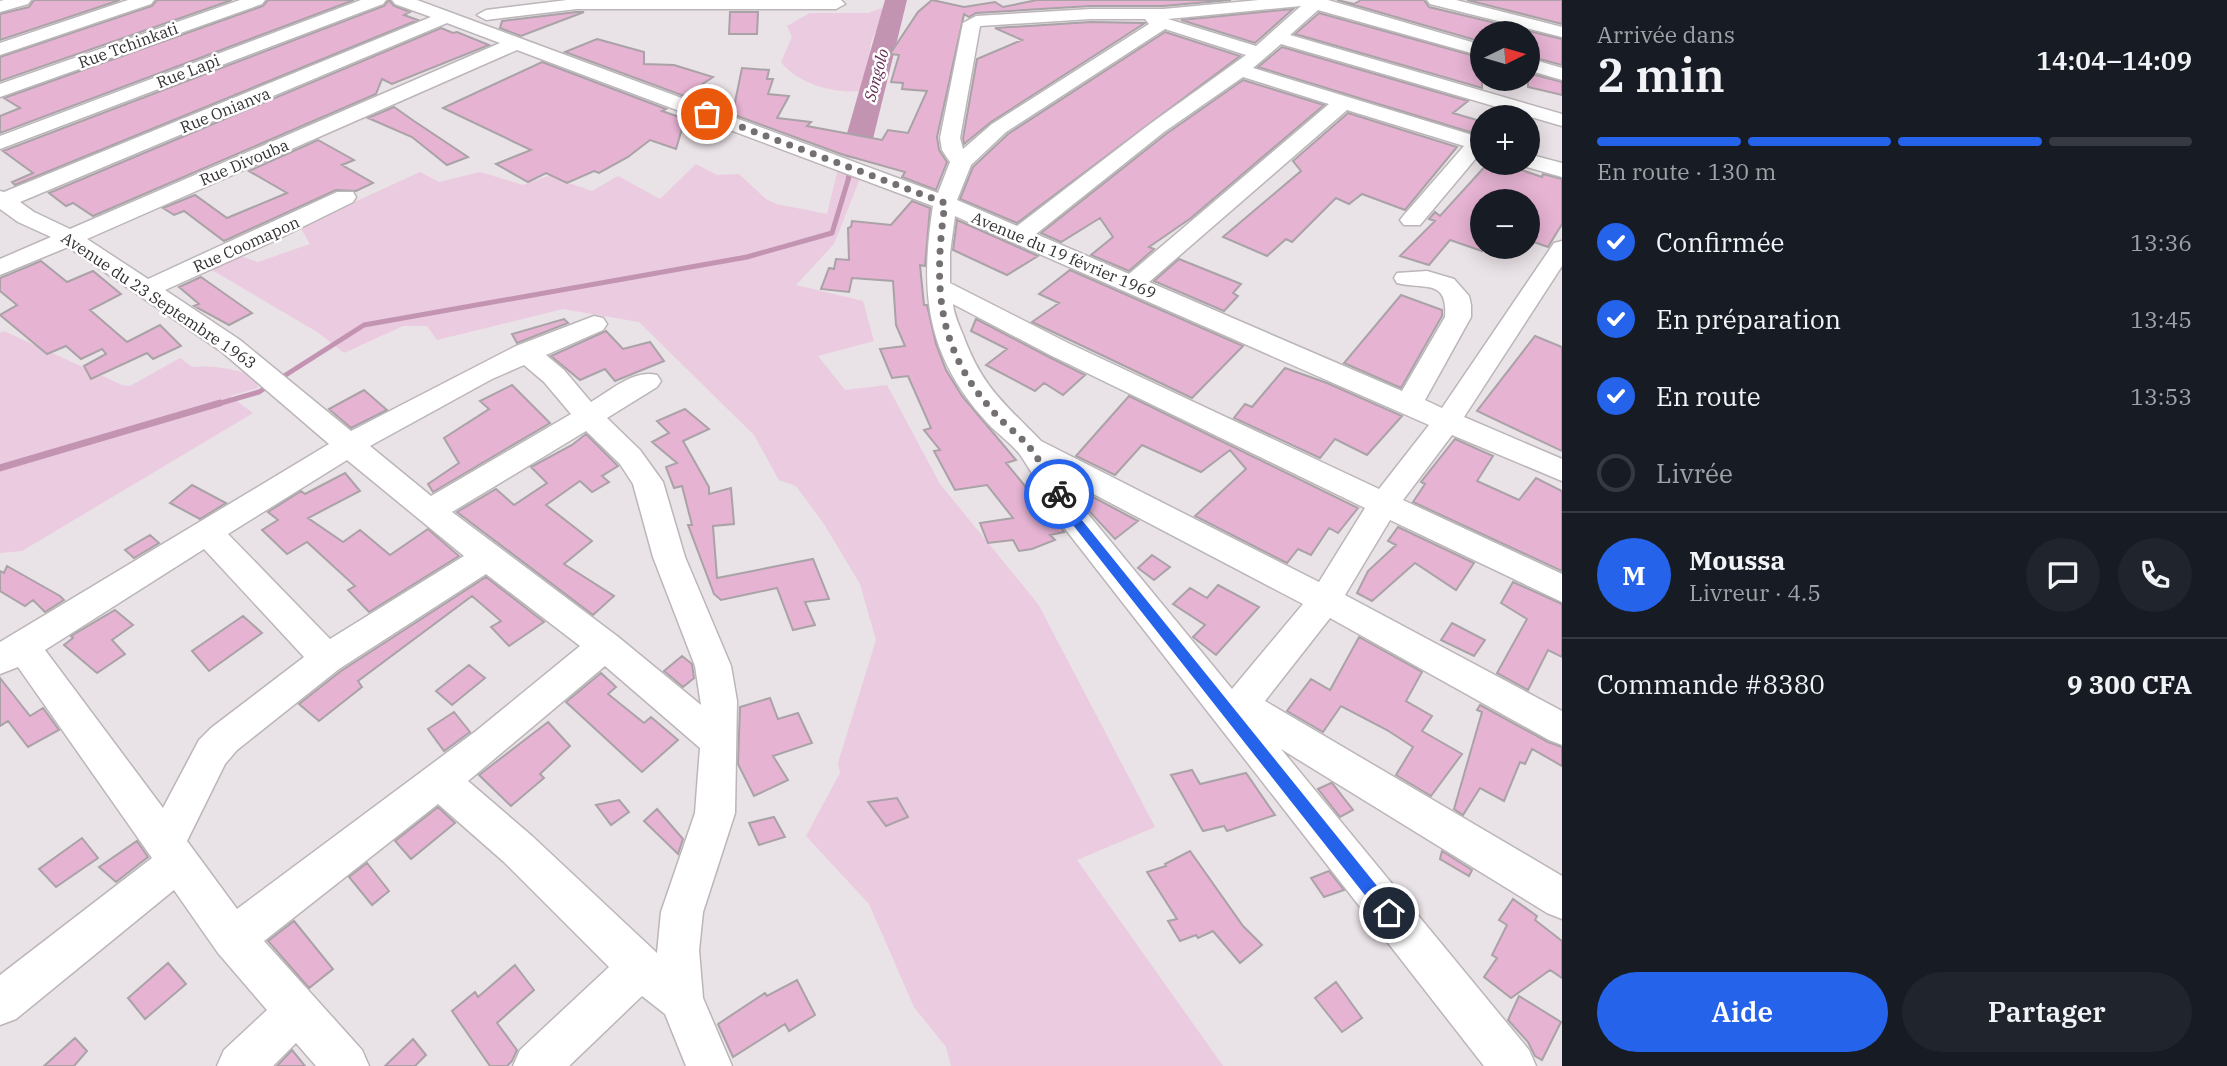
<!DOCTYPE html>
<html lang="fr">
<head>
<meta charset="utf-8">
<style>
  body { margin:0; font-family:"IBM Plex Serif",serif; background:#20242c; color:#f1f3f6; height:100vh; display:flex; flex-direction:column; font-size:26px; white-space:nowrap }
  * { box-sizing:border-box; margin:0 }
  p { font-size:23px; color:#9ea1a6 }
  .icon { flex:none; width:38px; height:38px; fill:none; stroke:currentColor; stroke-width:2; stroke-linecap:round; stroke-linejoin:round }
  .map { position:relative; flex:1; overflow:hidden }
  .sheet { display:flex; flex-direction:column; background:#171b24; width:665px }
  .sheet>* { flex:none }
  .needle { width:46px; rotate:85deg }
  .fabs { position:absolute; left:1470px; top:21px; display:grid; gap:14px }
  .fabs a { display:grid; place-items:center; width:70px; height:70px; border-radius:50%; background:#171b24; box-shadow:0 4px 18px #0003; font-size:35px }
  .pin { position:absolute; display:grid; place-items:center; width:60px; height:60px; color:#fff; margin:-30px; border:4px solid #fff; border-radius:50%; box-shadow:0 2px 7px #0007 }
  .courier { position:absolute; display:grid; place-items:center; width:70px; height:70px; margin:-35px; border:5px solid #2563eb; border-radius:50%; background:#fff; color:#222; box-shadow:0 2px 9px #0007 }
  .overview em { font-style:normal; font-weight:600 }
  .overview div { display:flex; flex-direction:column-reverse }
  .overview { display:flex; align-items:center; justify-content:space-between; height:119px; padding:0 35px }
  h1 { font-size:46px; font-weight:600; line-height:52px }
  .bar { display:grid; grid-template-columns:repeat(4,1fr); gap:10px 7px; align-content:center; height:84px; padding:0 35px }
  .bar i { height:9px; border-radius:5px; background:#363941 }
  .bar .current { background:#2563eb }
  .bar p { grid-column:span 4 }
  .line { display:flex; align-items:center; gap:18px; padding:0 35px; border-top:2px solid #363941 }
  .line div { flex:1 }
  .round { display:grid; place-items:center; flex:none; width:74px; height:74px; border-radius:37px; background:#20242c }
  ol { padding:0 35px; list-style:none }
  li { display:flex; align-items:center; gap:21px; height:77px }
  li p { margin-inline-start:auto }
  li .icon { padding:7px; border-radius:50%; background:#2563eb; color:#fff; stroke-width:4 }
  li:last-child { color:#9ea1a6 }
  li i { width:38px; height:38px; border:4px solid #363941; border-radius:50% }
  .primary-button { display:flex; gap:14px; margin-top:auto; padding:14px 35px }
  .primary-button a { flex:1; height:80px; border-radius:42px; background:#2563eb; color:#fff; font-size:28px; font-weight:600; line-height:80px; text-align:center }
  .primary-button a+a { background:#20242c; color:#f1f3f6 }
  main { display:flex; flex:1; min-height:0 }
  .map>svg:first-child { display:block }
  .green { fill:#ebcbdf }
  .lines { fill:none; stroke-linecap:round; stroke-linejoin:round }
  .stream-far2 { stroke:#c393b2; stroke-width:4.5 }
  .stream-far1 { stroke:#c393b2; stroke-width:5 }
  .stream { stroke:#c393b2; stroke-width:7 }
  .river { fill:#c393b2; fill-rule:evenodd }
  .building { fill:#e6b3d3; stroke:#a9a2a6; stroke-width:2 }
  .minor-casing { stroke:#bcb5b9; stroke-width:3 }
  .minor { fill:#fff; fill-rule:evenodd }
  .route { fill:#2563eb }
  .done { stroke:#736f72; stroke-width:7; stroke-dasharray:0 12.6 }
  .labels { text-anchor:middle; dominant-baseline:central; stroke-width:5; stroke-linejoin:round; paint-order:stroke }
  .far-street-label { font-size:16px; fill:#343133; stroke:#fff }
  .far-water-label { font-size:16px; font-style:italic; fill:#652a53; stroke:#fff }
</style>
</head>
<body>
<main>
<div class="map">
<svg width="1562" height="1066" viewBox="0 0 1562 1066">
  <rect width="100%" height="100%" fill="#e9e2e6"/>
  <!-- green -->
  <path class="green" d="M882,8l2,11c-6,9 -13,18 -14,30 -2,13 6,26 1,39 -26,10 -73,-3 -90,-26l11,-25 -5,-11 23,-13h58z
    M696,164l21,11 22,-1 27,25 10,5 51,10 11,-45 25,2 -29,73 -38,41 67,16 11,40 -56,15 27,34 42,-5 53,99 98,120 117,223 -78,33 146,206h-272l-5,-19 -32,-40 -45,-103 -63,-68 34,-63 -2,-10 38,-123 -16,-56 -36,-60 -28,-38 -17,-6 -25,-45 -115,-113 -76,-13 -126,31 -10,-14h-24l-59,27 -25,-20 -107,-63 25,-15 21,7 52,-18 -10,-17 120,-55 19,10 41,-10 43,13 25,-9 44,15 26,-15 42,23z
    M4,331l118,54 8,1 50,-28 12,9c22,-2 43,2 64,10l2,11 -28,8 23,17 -231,138 -22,2v-220z"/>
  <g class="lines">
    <!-- stream-far2 -->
    <path class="stream-far2" d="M848,178l3,-10"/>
    <!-- stream-far1 -->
    <path class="stream-far1" d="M214,405l45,-13 105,-67 383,-68 85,-24 17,-56"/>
    <!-- stream -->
    <path class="stream" d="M0,468l220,-65"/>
    <!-- river -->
    <path class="river" d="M885,0h22l-37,151 -4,6 -10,2 -10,-2 -4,-6z"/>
  </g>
  <!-- building -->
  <path class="building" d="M34,0h86l-120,40v-26l29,-7z
    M157,0h75l-232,81v-24l152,-51z
    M268,0h86l-354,133v-17l20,-8 -16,-10 259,-92z
    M389,0l5,6 16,6 -6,3 14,5 -403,165 -3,-3 21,-9 -30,-22 381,-145z
    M932,0l32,7 31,-5 8,5 34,-7h194l-68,6h-72l-115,7 -7,4 -5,-3 -27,123 2,13 8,12 -11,28 -34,-13 3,-5 -64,-18 -120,-44 1,-5 12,2 8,-39 27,2 -2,9h6l-5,15 21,2 -12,22 34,4 -4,4 75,14 6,-10 20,3 19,-42 -25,-2 1,-6 -12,-1 8,-27 -9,-1 28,-42z
    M1337,0l17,4 7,-4h63l5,7 133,32v26l-34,-9v-23h-35l-11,-3v12z
    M1467,0h95v24z
    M1293,9l-38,34 -74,-23z
    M576,12h8l-63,24 -21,-8 2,-7z
    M730,12h28l-1,22h-28z
    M1319,13l163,45v30l-187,-54z
    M1091,22l54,1 -154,99 -27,22 -1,-6 14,-79 45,-19 -27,-12z
    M441,28l12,5 4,-1 32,13 -97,39 -10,-5 -6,15 -283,122 -20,-13 -7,3 -17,-13z
    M1165,32l75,24 -223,167 -57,-24 13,-32 35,-33z
    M597,39l47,13v12l30,1 39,12 -29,19 -119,-44z
    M1282,47l186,54 -15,12 27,8 -10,11 -212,-65z
    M542,62l124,47 -4,2 23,8 -9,30 -26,-9 -22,17 -29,16 -5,-2 -27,12 -21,-10 -18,9 -32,-18 35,-14 -88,-42z
    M1528,73l34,9v13l-34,-8z
    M1243,80l81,25 -133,113 -42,29 5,2 -25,22 -38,-16 22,-18 -13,-19 -39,24 -20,-9 125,-99z
    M394,107l20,14 54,36 -21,8 -35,-28 -44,-19z
    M1348,113l109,34 -52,63 -43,-16 -13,10 -13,-6 -44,44 -6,-3 -19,17 -44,-19 78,-66 -8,-10z
    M318,140l36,20 -12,5 31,18 -17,8 -20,-1 -112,51 -40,-30 -10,4 -11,-7 32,-13 32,23 60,-25 -38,-22z
    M1488,163h13l41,14 1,-3 19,5v45l-14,23 -20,-7v-39h-46v50l-32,-11 -21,25 -29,-9 35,-35 -6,-2 6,-7 5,4z
    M912,201l18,7 -5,58 -5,-1 4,40h3l9,39 10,26 16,26 54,64 -10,3 33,40 7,-2 18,31 -14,3 5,5 -23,9 -13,2 -6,-11 -25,3 -8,-20 33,-5 -26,-33 -32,5 -21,-39 6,-1 -16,-20 7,-2 -23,-52 -16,2 -12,-29 25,-3 -9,-21 -3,-44 -41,-3 -3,14 -28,-3 8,-21 5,1 2,-10 13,1 -1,-32 3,-1 1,-6 39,4z
    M957,220l52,23 29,13 -31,19 -54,-25z
    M1179,259l62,25 -8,9 5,3 -14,15 -70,-30z
    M41,261l26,21 26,-11 28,23 -31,16 37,32 33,-17 21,21 -28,13 -6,-6 -56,26 -7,-13 22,-12 -4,-5 -21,10 -15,-13 -19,8 -47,-39 17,-10 -17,-14v-13z
    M1070,270l173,76 -51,52 -160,-76 27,-19 -20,-9z
    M201,277l51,36 -23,12 -35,-19 5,-2 -20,-17z
    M1401,295l41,15v6l-41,72 -57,-25z
    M564,319l4,4 -51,20 -5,-9z
    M976,319l73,38 36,18 -22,20 -19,-12 -9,8 -49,-26 21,-16 -36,-18z
    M606,331l17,18 27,-7 14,19 -49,20 -10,-12 -25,11 -29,-24z
    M1535,336l27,11v104l-85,-40z
    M1285,368l42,15 75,33 -35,39 -32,-16 -15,19 -86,-40 11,-14 7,3z
    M512,385l38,38 -117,69 -5,-8 31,-21 -15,-25 45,-29 -9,-8z
    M364,390l23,20 -36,18 -22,-19z
    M1129,396l229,112 -20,25 -9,-5 -18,27 -13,-6 -11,14 -92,-47 51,-47 -16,-19 -29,22 -59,-27 -27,30 -39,-19z
    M685,409l24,20 -26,12 26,46v7l22,-6 3,36 -21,2 4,52 96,-19 16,40 -24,3 10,23 -22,5 -16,-42 -56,12 -7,-6 -26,-69h4l-10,-39 -8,2 -8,-21 11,-4 -25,-21 17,-9 -12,-12z
    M586,434l32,32 -16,10 7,6 -17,10 -12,-11 -34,24 46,36 -28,23 50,32 -21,19 -136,-103 39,-23 18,16 33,-22 -16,-16 41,-22z
    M1455,439l38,17 -16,25 42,19 17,-22 26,13v80l-149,-69 12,-18 -4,-2z
    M345,473l15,18 -52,27 35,24 17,-12 30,25 38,-26 31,27 -90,56 -21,-22 7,-4 -48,-44 -20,12 -25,-24 16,-10 -10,-8 33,-21 4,3z
    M192,485l34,18 -26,16 -30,-16z
    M1076,488l62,33 -23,18 -25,-27z
    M1398,527l76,36 -18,27 -41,-27 -43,38 -15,-8 11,-22 28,-26 -8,-4z
    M150,535l9,8 -25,15 -9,-8z
    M1152,555l18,12 -16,13 -16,-12z
    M7,566l53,30 4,4 -19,12 -12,-12 -8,6 -25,-15v-20l4,2z
    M486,577l58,45 -35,24 -18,-19 10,-6 -29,-25 -114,85 4,6 -43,34 -20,-17 42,-33z
    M1513,582l49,22v53l-14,-7 -20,40 -31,-17 30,-54 -26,-16z
    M1218,585l41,22 -43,48 -23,-18 12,-12 -32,-21 17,-16 17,10z
    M115,610l18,15 -21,15 13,14 -28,19 -33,-28 9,-7 -2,-2z
    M243,616l19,17 -53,38 -17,-20z
    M1452,623l33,17 -11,16 -33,-16z
    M1359,637l63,35 -16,29 26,15 -10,15 40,23 -31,42 -35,-21 17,-28 -26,-17 -46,-24 -18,26 -36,-21 24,-32 19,11z
    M682,656l10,8 2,14 -11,9 -19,-16z
    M469,665l16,13 -33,27 -16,-14z
    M601,673l15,14 -8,7 36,29 7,-6 27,23 -36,32 -76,-70z
    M0,678l30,38 13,-8 16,22 -31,17 -20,-26 -8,5z
    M770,698l8,21 20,-6 14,30 -39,13 15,24 -34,16 -16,-32 2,-57z
    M1480,705l68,37 14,5v19l-30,-17 -7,15 -5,-2 -16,39 -24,-13 -17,27 -9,-6 28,-97 -5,-2z
    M454,712l16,20 -26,19 -16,-22z
    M548,722l22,24 -30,28 4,4 -33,28 -32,-31z
    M1192,770l8,14 46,-11 29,42 -48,16 -3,-5 -21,5 -32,-56z
    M1331,783h1l21,27 -13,7 -22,-28z
    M897,798l11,19 -22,9 -18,-24z
    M619,800l10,12 -18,13 -15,-20z
    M438,807l17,16 -44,36 -16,-18z
    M657,809l26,30 -5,15 -34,-33z
    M774,817l11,20 -26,8 -10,-22z
    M82,838l16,20 -42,29 -17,-18z
    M137,841l11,16 -32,25 -17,-15z
    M1190,851l53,75 19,19 -22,18 -27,-32 -15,7 -2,-3 -16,6 -12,-20 9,-2 -30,-47 19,-6 -1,-2z
    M1442,851l30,19 -3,6 -29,-17z
    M367,863l22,28 -17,14 -23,-28z
    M1329,871l15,19 -20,7 -13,-19z
    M1513,899l24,17 -2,4 27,21v37l-12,-8 -39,28 -27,-21 13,-19 -5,-3 15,-30 -8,-5z
    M294,921l39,48 -24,19 -41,-47z
    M168,963l18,21 -41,35 -17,-21z
    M515,965l19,25 -37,33 20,27 -5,11 -5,5h-17l-38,-55 23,-19 3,5z
    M797,980l18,35 -26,16 -4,-7 -52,33 -15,-33 47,-31 2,3z
    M1336,982l26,36 -20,14 -27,-34z
    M1519,996l42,26 -19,38 -7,-4 -7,-14 -20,-22z
    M75,1038l12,13 -13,15h-30z
    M413,1039l13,16 -11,11h-30z
    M292,1050l13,16h-28z"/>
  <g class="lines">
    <!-- minor casing -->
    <g class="minor-casing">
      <path id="minor" d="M4,0h27l-3,4 -28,8v-11z
        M128,0h26l-3,4 -151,51v-12z
        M240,0h25l-3,4 -262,93v-13z
        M361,0h25l-3,4 -383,145v-13z
        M392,0h25l521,193 12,-31 -8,-12 -2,-12 23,-115 13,-7 115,-7h72l96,-9h69l154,45v11l-164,-46 -28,25 272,79v12l-281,-82 -28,24 229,70v13l-62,74h-16l-4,-5 4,-5 60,-69 -117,-36 -198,172 253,109 43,-74c3,-39 -21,-27 -48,-34l-3,-5 3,-5 30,-2 27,8 15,17 2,9v12l-46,83 17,8 112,-165 8,-2v25l-98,151 98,42v22l-110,-46 -49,65 159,74v28l-172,-82 -45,75 217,116v34l-13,-5 -219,-122 -65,83 297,175v43l-15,-6 -266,-164 248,301 7,16h-52l-418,-536c-15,-24 -29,-50 -45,-74 -10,-14 -27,-24 -38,-38 -58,-66 -63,-129 -50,-212l-416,-156 -430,189 61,40 189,-87h16l3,5 -3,5 -77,38 -111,50 75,50 111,91 165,-85 78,-30 9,2 4,6 -4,6 -57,25 18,15 27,32c19,-11 43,-33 66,-27l4,6 -4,6 -50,31 33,32 23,32 22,75 46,109 6,35 -2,112 -32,99 -4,38 4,48 29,68h-46l-21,-52 -23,-18 -73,70h-56l7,-16 89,-83 -105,-105 -66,-58 -174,137 98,109 7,16h-53l-20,-23 -23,23h-56l7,-16 43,-40 -49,-57 -44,-63 -158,129 -16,6v-50l152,-117 -134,-191 -18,7v-32l329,-198 -107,-92 -154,-105 -68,28v-16l51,-22 -33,-15 -18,-13v-18l4,1 427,-175 -36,-13zM1301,6l-45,40 -88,-27zM1091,19h54l4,5 -157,100 -29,25 -3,-11 20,-112zM447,23l53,20 -430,186 -36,-17 -14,-10zM1165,29l81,26 -96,69 -133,102 -60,-26 14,-35 35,-33zM1243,77l86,27 -200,170 -93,-40 128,-102zM955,216l55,25 419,184 -50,64 -311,-146 -118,-60v-30zM953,304l97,51 315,153 -46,74 -278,-141c-37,-38 -59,-54 -78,-106 -4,-10 -9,-20 -10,-31zM524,365l20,17 27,32 -140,82 -61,-50 122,-67zM586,431l34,33 13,20 20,73 42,109 6,39 -84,-69 -165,-124zM347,460l117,96 -134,83 -102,-105zM1065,479l238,125 -71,85 -144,-175zM204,549l100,108 -93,71 -12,12 -36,68 -118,-158zM486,574l94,72 -104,85 -239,178 -50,-68 38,-77 12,-14 102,-81zM605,666l95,82 -5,65 -34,99 -4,41 -125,-117 -64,-55z
        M567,0h274l4,4 -9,5h-259l-91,11 -9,-5 9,-5z
        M1427,0h29l106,27v10l-132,-33z
        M1528,58l34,10v12l-34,-10z
        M1528,154l34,9v14l-42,-12 -1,-2h9z"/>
    </g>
    <!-- minor -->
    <use href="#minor" class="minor"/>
  </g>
  <!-- route -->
  <path class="route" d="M1059,490l4,1 18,28 313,388 2,6 -2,5 -5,2 -6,-2 -310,-393 -19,-31z"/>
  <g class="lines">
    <!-- done -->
    <path class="done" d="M707,114l238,89c-11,80 -10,143 47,207 11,14 27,24 38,38 11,14 20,31 29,46"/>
  </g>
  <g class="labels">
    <!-- far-street labels -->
    <g class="far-street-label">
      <text transform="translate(128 45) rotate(-20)">Rue Tchinkati</text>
      <text transform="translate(188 71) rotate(-21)">Rue Lapi</text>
      <text transform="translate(225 110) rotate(-22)">Rue Onianva</text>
      <text transform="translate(244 162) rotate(-23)">Rue Divouba</text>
      <text transform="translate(246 244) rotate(-24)">Rue Coomapon</text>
      <text transform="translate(1064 255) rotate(23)">Avenue du 19 février 1969</text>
      <text transform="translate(159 300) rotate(34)">Avenue du 23 Septembre 1963</text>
    </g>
    <!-- far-water labels -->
    <g class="far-water-label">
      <text transform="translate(876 75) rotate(-75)">Songolo</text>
    </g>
  </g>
</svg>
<div class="fabs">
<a><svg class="needle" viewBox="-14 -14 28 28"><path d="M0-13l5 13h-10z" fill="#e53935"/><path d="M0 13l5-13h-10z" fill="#9ea1a6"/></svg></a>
<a>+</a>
<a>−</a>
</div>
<div class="pin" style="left:707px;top:114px;background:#ea580c"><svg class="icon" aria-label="bag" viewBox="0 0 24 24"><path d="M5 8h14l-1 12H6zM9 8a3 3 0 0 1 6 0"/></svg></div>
<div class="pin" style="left:1389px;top:913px;background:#1f2937"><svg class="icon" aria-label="home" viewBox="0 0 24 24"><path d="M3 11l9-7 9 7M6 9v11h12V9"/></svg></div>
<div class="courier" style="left:1059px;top:494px"><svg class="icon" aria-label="bike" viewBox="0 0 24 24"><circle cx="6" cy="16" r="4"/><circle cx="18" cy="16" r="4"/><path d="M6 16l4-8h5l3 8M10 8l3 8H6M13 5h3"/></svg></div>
</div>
<section class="sheet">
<div class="overview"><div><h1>2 min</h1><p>Arrivée dans</p></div><em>14:04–14:09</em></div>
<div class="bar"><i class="current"></i><i class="current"></i><i class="current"></i><i></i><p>En route · 130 m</p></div>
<ol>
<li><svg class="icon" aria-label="check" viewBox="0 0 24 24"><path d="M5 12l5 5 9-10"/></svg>Confirmée<p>13:36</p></li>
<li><svg class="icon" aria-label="check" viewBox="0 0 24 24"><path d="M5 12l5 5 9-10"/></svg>En préparation<p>13:45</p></li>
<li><svg class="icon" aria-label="check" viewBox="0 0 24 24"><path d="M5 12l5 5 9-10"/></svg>En route<p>13:53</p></li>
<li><i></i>Livrée</li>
</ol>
<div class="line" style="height:126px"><b class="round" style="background:#2563eb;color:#fff">M</b><div><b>Moussa</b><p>Livreur · 4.5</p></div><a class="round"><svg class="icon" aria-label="chat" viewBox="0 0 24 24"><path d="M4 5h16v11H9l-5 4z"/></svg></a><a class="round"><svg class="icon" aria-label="phone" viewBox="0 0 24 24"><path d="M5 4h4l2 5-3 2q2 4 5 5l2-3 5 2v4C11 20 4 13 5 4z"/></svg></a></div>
<div class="line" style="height:91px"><div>Commande #8380</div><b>9 300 CFA</b></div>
<div class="primary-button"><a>Aide</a><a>Partager</a></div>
</section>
</main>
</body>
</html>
